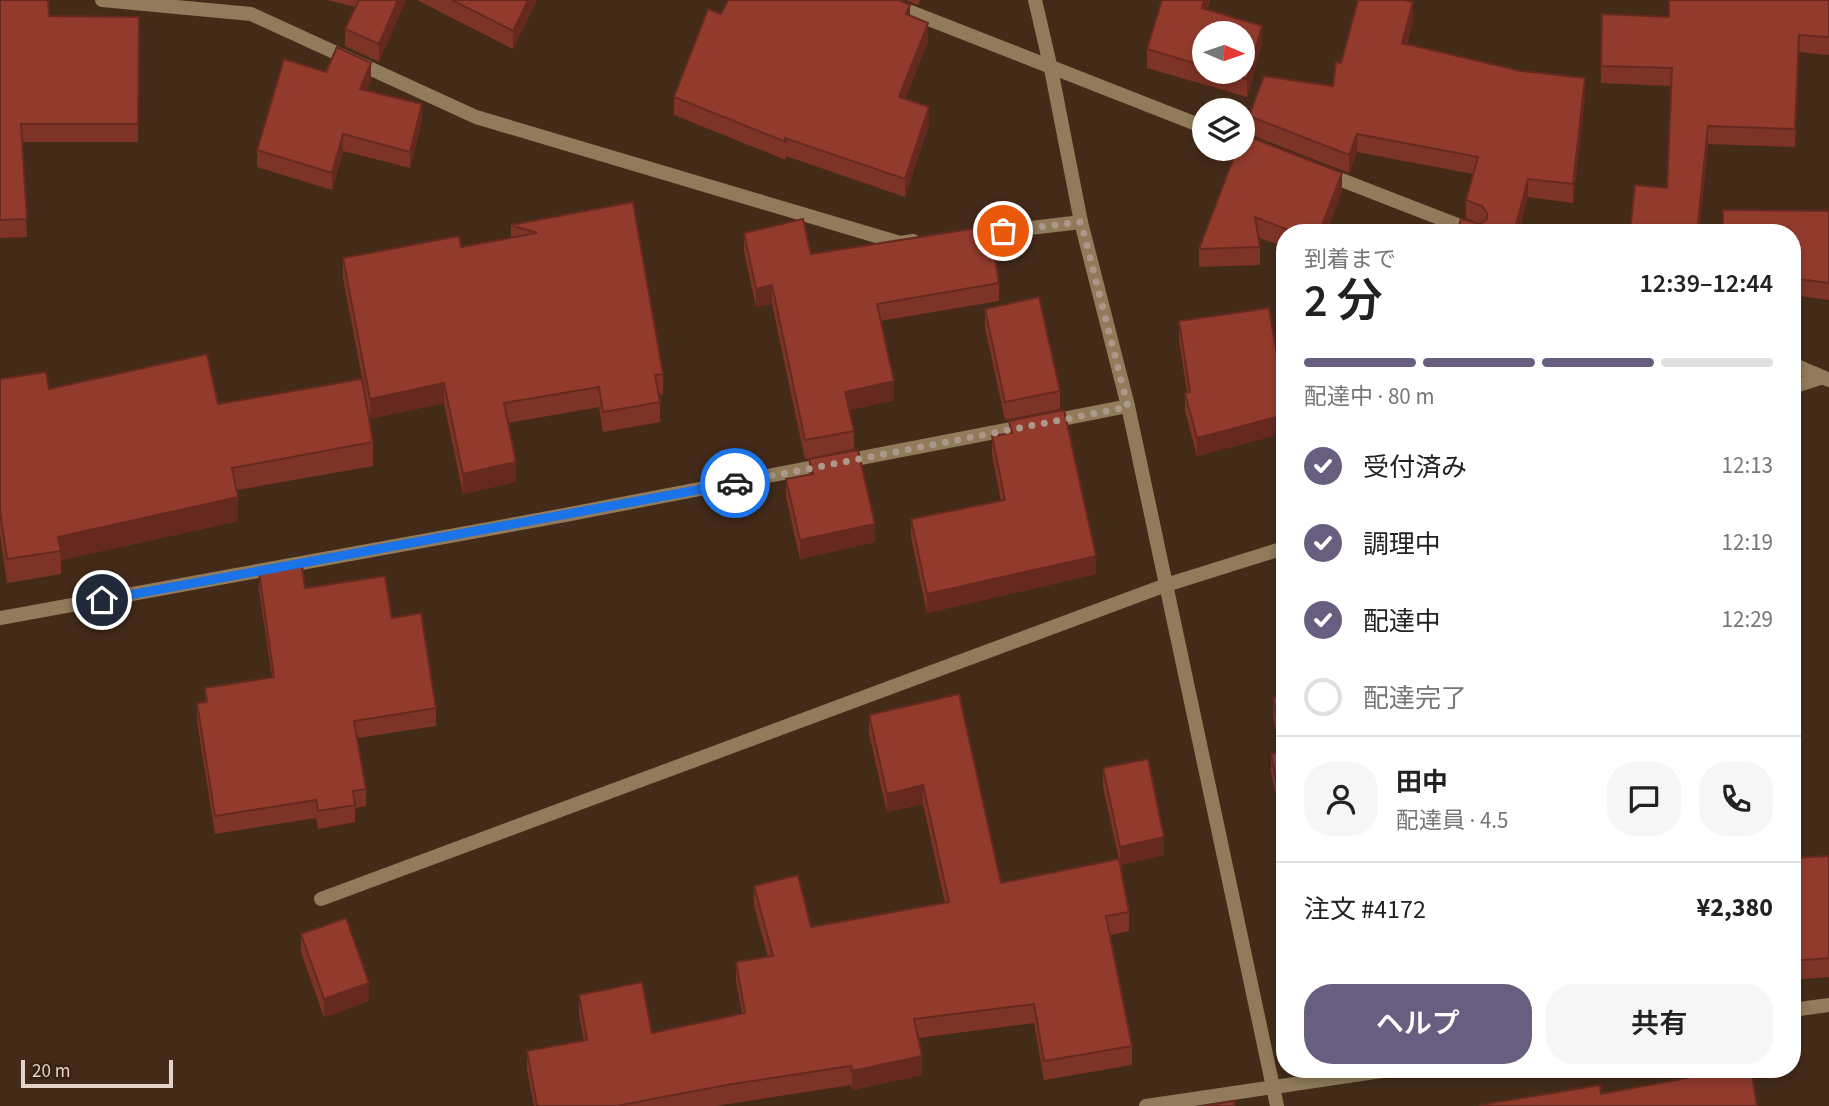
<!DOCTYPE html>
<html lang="ja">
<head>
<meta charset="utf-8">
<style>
  body { margin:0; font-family:"Source Sans 3","Noto Sans JP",sans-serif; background:#f6f6f6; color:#222; height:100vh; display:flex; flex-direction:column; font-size:26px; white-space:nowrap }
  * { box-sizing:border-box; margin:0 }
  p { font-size:23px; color:#767676 }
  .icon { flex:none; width:38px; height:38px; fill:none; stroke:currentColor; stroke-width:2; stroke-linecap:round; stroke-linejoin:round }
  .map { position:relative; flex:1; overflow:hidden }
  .drawer { position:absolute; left:1276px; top:224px; width:525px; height:854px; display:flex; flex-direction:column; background:#fff; border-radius:28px; box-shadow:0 4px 10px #0003 }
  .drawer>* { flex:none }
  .needle { width:46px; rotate:92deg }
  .buttons { position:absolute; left:1192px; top:21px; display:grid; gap:14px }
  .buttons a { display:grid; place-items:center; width:63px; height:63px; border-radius:50%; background:#fff; box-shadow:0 4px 10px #0003; font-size:35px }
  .scale { position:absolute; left:21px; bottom:18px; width:152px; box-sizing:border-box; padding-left:7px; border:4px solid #e3d2c8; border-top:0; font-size:19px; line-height:24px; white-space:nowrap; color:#e3d2c8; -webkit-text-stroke:5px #39210f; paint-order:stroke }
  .pin { position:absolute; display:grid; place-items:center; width:60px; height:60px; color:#fff; margin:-30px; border:4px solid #fff; border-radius:50%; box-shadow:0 2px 7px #0007 }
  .courier { position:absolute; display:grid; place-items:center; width:70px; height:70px; margin:-35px; border:5px solid #1a73e8; border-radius:50%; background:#fff; color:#222; box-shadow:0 2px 9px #0007 }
  .summary em { font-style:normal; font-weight:600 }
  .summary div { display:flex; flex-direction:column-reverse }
  .summary { display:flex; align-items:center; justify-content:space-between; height:119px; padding:0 28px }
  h1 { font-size:46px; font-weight:600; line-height:52px }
  .bar { display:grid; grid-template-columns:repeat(4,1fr); gap:10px 7px; align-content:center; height:84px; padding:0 28px }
  .bar i { height:9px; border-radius:5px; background:#e0e0e0 }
  .bar .active { background:#685f80 }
  .bar p { grid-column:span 4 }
  .line { display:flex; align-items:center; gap:18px; padding:0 28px; border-top:2px solid #e0e0e0 }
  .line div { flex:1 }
  .round { display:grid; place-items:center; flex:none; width:74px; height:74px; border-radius:28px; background:#f6f6f6 }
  ol { padding:0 28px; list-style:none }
  li { display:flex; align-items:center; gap:21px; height:77px }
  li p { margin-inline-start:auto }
  li .icon { padding:7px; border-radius:50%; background:#685f80; color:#fff; stroke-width:4 }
  li:last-child { color:#767676 }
  li i { width:38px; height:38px; border:4px solid #e0e0e0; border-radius:50% }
  .action { display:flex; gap:14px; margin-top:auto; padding:14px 28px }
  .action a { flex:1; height:80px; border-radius:28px; background:#685f80; color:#fff; font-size:28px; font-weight:600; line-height:80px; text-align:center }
  .action a+a { background:#f6f6f6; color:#222 }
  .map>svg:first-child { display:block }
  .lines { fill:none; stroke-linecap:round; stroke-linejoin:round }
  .service { stroke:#917b5a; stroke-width:14 }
  .minor { stroke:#917b5a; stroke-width:14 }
  .tertiary { stroke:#917b5a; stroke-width:14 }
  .wall { fill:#7e3327; fill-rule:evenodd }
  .shaded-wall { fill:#662920 }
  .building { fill:#923b2d; stroke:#662920; stroke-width:2 }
  .done { stroke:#ab988b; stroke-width:7; stroke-dasharray:0 12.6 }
  .route { stroke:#1a73e8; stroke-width:9 }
</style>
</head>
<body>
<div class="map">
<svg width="1829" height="1106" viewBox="0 0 1829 1106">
  <rect width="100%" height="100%" fill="#442b19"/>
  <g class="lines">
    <!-- service -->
    <path class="service" d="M1792,387l31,-10
      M1166,585l118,-37"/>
    <!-- minor -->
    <path class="minor" d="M102,0l149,14 225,103 424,126 13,-2
      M880,0l324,127
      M1326,174l152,59
      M971,235l110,-13
      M1792,364l37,16
      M1047,422l81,-16
      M0,618l565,-103 462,-89
      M321,899l845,-314
      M1792,1010l37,-5
      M1146,1106l249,-37"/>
    <!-- tertiary -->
    <path class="tertiary" d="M1035,0l16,69 30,153 47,184 149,700"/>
  </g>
  <!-- wall -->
  <path class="wall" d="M0,0l49,16 90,1 -1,125h-116l5,95 -27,1z
    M327,0h79l-27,62 -34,-16v-17l10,-22z
    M417,0h120l-24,49z
    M906,0h14l-2,5z
    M1162,0h48l-3,9 55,35 -15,53 -100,-29v-19zM1204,33l38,39h-38z
    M1829,0v55l-30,-3 -4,95 -87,-3 -9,89h-69l5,-48 32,3 4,-102 -70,-3v-17l68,-49z
    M721,14l189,2 18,25 -23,58 24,25 -24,73 -119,-41v4l-112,-45v-18z
    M1413,20l-6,24 178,52 -12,107 -45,-6 -47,27 -15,-6v-18l7,-26 -116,-22 -8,21 -100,-39v-18l84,-30 8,-23z
    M326,72l45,8 -5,10 56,30 -12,48 -67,-17 -11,39 -75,-23v-17z
    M1237,149l105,42 -16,42h-42v14l-26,-10 2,10v18l-61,2v-18z
    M633,202l30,172v20l-4,1 1,7v20l-57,10 -4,-25 -91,16 8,59 -53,12 -19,-91 -74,16 -27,-141v-20l118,-11 50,-9v-13z
    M1829,211v89l-37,-5v-62z
    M744,233l67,21 188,29v18l-119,20 14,79 -45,10 5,21v18l-49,10 -33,-155 -16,3 -12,-56z
    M985,309l75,82v18l-55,11 -20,-93z
    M1179,321l100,47 5,-2v67l-87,23 -12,-45v-18l2,-1 -8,-52z
    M0,379l49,10 169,15 155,38v24l-136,24 1,31 -177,39v14l-54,9 -7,-49z
    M1009,421l87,153 -169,39 -16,-76v-18l90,-18 -9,-46v-19l17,-3z
    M809,459l66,83 -75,17 -14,-62v-18l23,-5z
    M259,572l133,46 44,90v18l-79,12 9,51v17l-11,2v14l-37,7 -2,-11 -101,16 -18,-113v-18l8,-1v-14l67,-11 -13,-87z
    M1284,695l-3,125 -10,-48v-18l9,-2 -7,-36v-18z
    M869,715l132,168 118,-24 -16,-72v-19l61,87 -44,10 9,47v19l-19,4 22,111v19l-88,15 -10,-57 -116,15 4,37 -70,15 -1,-5 -136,21h-181l-7,-36v-19l57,-10 -5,-27v-19l73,38 90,-20 -6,-32v-19l32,-5 -14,-52v-19l57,41 134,-24 -22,-99 -36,8 -18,-78z
    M1829,856v121l-37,3v-122z
    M301,934l68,67 -45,16 -23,-65z
    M1683,1069h68l6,37 -156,-12 83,-16z"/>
  <!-- shaded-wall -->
  <path class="shaded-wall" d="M398,0h8l-27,62v-18z
    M528,0h9l-24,49v-18z
    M1204,0h5l-7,26v-18z
    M1413,2v18l-11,41v-18z
    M910,5v17l-4,-8z
    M928,23v18l-29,73v-17z
    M1262,26v18l-15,53v-18z
    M371,63v17l-11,25v-16z
    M1585,78v18l-12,107v-19z
    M422,104v16l-12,48v-16z
    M929,107v17l-24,73v-18z
    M1708,126v18l-9,89h-2z
    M343,134v17l-11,39v-17z
    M1357,134v18l-8,21v-18z
    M1342,173v18l-16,42h-7z
    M1528,179v18l-9,36h-5z
    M772,285v19l-16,3v-18z
    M894,381v19l-49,11v-19z
    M444,383v20l-74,16v-20z
    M1284,415v18l-87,23v-18z
    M516,462v20l-53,12v-20z
    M238,497v24l-177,39 -3,-23z
    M875,524v18l-75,17v-19z
    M1096,556v18l-169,39v-19z
    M923,785v19l-36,8v-18z
    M1284,801v18l-3,1v-18z
    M1164,837v18l-44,10v-18z
    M369,983v18l-45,16v-18z
    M922,1056v19l-70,15v-19z"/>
  <!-- building -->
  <path class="building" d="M0,0h48l1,16 90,1 -1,107h-117l6,95 -27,1z
    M359,0h39l-19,44 -34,-15z
    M452,0h76l-15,31z
    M728,0h171l11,5 -4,9 22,9 -29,74 30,10 -24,72 -120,-41 1,4 -112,-45 34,-88 13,5z
    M1162,0h42l-2,8 60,18 -15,53 -25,-7h20v-39h-38v33l-57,-17z
    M1358,0h47l8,2 -11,41 119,28 64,7 -12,106 -45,-5 -14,54h-57l4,-14 19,5 7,-5v-6l-5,-7 -16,-6 12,-43 -121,-23 -8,21 -100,-39 15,-40 69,10 3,-24 5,1z
    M1669,0h160v37l-30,-2 -4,94 -87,-3 -11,107 -67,-1 5,-47 32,3 5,-120 -71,-2 1,-52 67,3z
    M337,47l34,16 -11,26 62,15 -12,48 -67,-18 -11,39 -75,-23 27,-91 42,13z
    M1242,134l100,39 -23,60h-23l-41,-16 5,30 -61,2 38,-100h5z
    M633,202l30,172 -8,1 5,27 -57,10 -4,-25 -95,16 12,59 -53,12 -19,-91 -74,16 -27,-141 116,-22 2,11 76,-14 -26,-8z
    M1723,210l106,1v72l-37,-5v-45h-69z
    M803,219l8,35 179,-28 9,57 -122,21 17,77 -49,11 9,39 -49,9 -33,-155 -16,4 -12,-56z
    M1039,297l21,94 -55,11 -20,-93z
    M1269,308l10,60 5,-2v49l-87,23 -12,-45 5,-1 -11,-71z
    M207,354l11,50 144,-25 11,63 -141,26 6,29 -180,40 3,14 -54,8 -7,-48v-132l46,-7 3,17z
    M1064,410l32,146 -169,38 -16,-75 94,-19 -13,-64 20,-3 -3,-12z
    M858,450l17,74 -75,16 -14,-61 27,-5 -4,-15z
    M302,566l3,22 80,-12 7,42 29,-5 15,95 -82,13 12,68 -13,2 2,14 -37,6 -2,-11 -101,16 -18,-113 10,-1 -2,-14 69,-11 -15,-105z
    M959,694l42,189 118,-24 10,53 -23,4 26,130 -88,15 -10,-57 -120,15 8,37 -70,15 -1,-5 -119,18 -116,22h-79l-10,-55 60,-11 -8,-45 63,-13 10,51 93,-20 -9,-51 37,-6 -19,-70 44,-11 13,52 138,-25 -26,-117 -36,9 -18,-79z
    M1284,695v106l-3,1 -10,-48 13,-3 -11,-53z
    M1148,759l16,78 -44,10 -17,-79z
    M1829,856v102l-37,3v-103z
    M346,918l23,65 -45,16 -23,-65z
    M1685,1069h66l6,37h-277v-1l120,-20 1,9 86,-16z
    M1234,1101l1,5h-32z"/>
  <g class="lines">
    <!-- done -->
    <path class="done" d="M735,483l393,-76 -47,-185 -78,9"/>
    <!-- route -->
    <path class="route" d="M102,600l633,-117"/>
  </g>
</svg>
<div class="buttons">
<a><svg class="needle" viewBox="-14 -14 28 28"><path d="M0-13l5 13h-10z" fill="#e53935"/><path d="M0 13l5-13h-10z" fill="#767676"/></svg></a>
<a><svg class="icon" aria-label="layers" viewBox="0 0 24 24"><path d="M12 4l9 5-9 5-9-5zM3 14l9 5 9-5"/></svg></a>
</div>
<div class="scale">20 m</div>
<div class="pin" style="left:1003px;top:231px;background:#ea580c"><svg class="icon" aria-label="bag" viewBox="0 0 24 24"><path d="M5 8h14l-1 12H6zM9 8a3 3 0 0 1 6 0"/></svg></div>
<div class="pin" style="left:102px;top:600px;background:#1f2937"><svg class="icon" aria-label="home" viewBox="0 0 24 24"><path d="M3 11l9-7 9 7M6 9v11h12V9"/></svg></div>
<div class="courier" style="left:735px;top:483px"><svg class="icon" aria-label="car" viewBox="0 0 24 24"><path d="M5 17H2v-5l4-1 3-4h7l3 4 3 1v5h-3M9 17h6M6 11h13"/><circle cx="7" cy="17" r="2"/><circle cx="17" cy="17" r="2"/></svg></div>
<section class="drawer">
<div class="summary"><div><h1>2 分</h1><p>到着まで</p></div><em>12:39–12:44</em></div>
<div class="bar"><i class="active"></i><i class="active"></i><i class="active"></i><i></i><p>配達中 · 80 m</p></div>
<ol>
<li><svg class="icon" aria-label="check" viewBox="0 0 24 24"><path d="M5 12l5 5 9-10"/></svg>受付済み<p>12:13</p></li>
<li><svg class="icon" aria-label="check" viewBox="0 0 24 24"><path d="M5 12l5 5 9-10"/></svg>調理中<p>12:19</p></li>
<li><svg class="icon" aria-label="check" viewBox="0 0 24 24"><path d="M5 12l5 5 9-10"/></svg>配達中<p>12:29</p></li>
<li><i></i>配達完了</li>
</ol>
<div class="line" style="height:126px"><a class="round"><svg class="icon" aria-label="person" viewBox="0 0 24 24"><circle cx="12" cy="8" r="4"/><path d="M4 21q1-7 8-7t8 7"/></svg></a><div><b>田中</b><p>配達員 · 4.5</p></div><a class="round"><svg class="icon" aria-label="chat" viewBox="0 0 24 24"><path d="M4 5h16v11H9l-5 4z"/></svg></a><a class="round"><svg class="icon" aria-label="phone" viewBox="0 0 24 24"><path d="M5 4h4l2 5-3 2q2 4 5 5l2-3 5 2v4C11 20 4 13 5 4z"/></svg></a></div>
<div class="line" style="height:91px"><div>注文 #4172</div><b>¥2,380</b></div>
<div class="action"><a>ヘルプ</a><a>共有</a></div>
</section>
</div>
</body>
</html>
